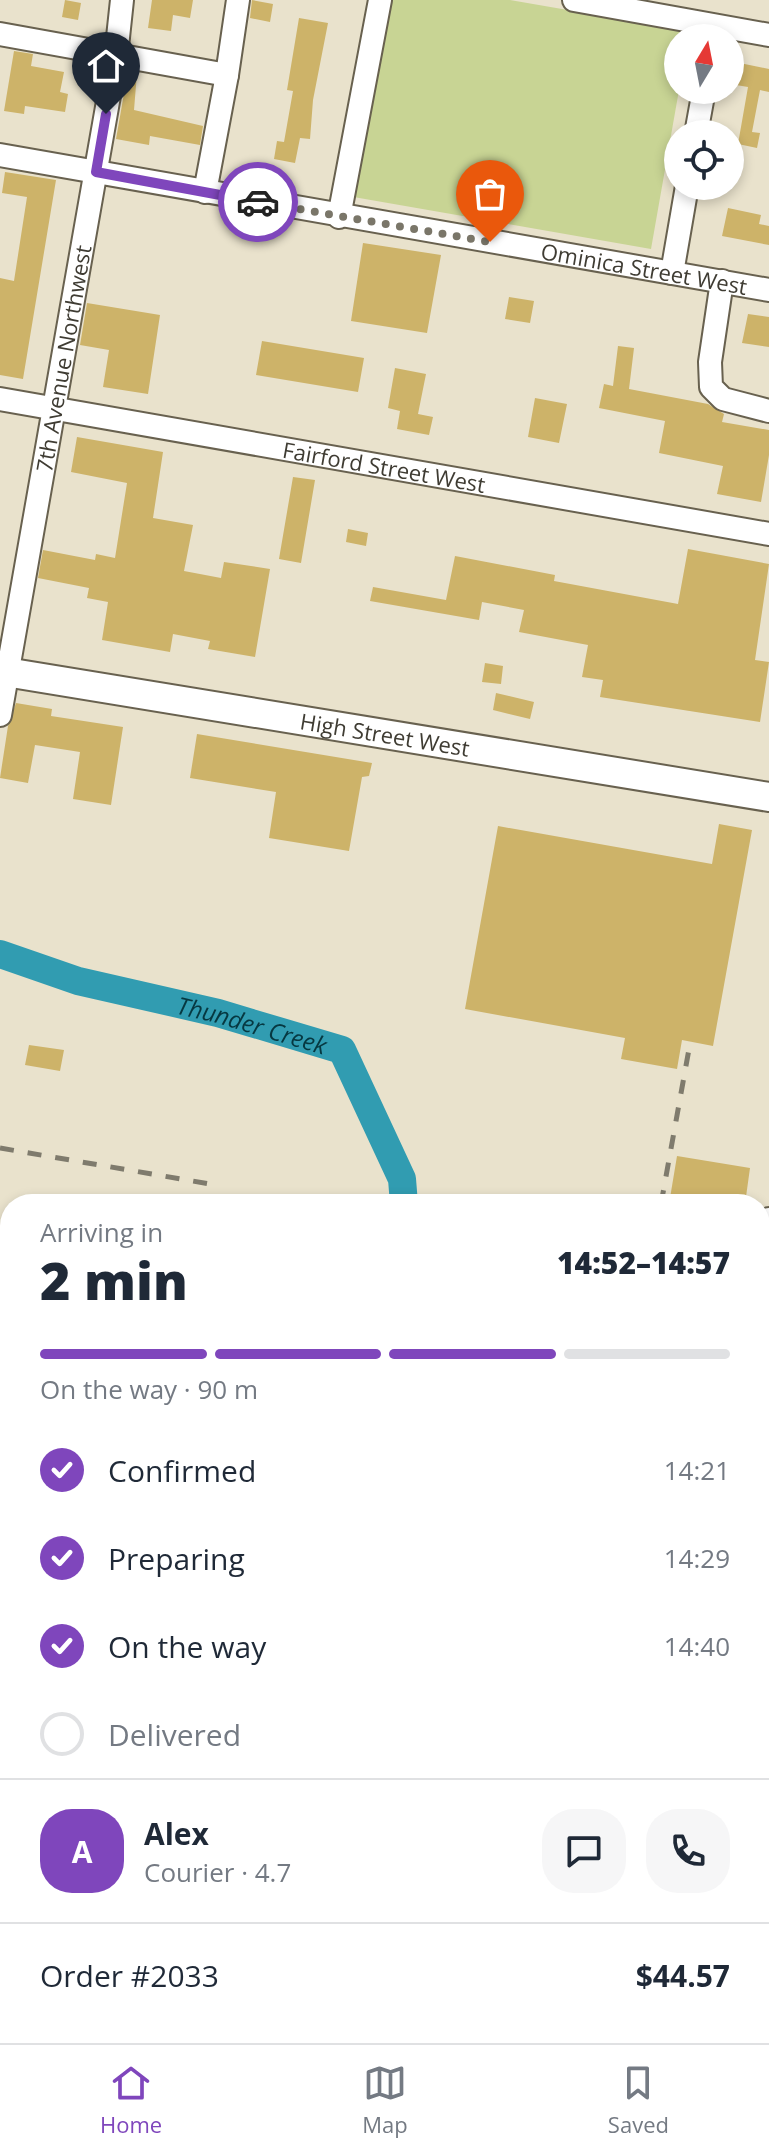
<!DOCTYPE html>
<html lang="en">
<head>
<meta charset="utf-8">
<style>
  body { margin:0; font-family:"Open Sans",sans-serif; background:#f6f6f7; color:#1f2937; height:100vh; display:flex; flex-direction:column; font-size:30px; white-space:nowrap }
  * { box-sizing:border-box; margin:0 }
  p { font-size:26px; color:#747a83 }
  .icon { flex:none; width:44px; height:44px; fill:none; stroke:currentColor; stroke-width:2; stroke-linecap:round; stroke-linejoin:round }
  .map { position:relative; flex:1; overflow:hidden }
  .side { position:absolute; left:0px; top:1194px; width:770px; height:850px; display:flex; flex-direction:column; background:#fff; border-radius:32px 32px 0 0; box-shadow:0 4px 12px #0003 }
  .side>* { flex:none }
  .needle { width:52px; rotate:10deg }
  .fabs { position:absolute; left:664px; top:24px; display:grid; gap:16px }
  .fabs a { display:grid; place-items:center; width:80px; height:80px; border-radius:50%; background:#fff; box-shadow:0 4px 12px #0003; font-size:40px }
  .pin { position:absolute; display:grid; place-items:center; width:68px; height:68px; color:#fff; margin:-82px -34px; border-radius:50% 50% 50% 0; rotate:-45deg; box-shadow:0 0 8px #0007 }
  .pin .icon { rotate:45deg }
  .courier { position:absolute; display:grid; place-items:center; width:80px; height:80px; margin:-40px; border:6px solid #7f46bc; border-radius:50%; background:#fff; color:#222; box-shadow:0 2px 10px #0007 }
  .summary em { font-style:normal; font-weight:800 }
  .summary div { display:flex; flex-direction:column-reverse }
  .summary { display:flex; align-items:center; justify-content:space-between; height:136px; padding:0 40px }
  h1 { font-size:52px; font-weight:800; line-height:60px }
  .bar { display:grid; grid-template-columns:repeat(4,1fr); gap:12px 8px; align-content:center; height:96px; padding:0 40px }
  .bar i { height:10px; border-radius:6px; background:#e0e1e3 }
  .bar .selected { background:#7f46bc }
  .bar p { grid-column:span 4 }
  .line { display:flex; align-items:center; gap:20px; padding:0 40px; border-top:2px solid #e0e1e3 }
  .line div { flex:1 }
  .round { display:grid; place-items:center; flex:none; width:84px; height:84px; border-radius:32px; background:#f6f6f7 }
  ol { padding:0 40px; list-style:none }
  li { display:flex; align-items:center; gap:24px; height:88px }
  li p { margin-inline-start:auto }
  li .icon { padding:8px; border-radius:50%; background:#7f46bc; color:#fff; stroke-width:4 }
  li:last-child { color:#747a83 }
  li i { width:44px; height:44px; border:4px solid #e0e1e3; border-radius:50% }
  .dock { display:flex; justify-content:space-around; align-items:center; height:112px; border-top:2px solid #e0e1e3; background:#fff; font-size:22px; color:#747a83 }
  .dock a { display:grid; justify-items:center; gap:4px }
  .dock .selected { color:#7f46bc }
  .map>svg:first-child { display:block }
  .green { fill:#c8d494 }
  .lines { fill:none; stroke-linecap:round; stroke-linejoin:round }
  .river { stroke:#319cb1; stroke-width:28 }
  .building { fill:#cdb369 }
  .minor-casing { stroke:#68614f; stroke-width:26 }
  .major-casing { stroke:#68614f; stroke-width:32 }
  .minor { stroke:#fff; stroke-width:22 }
  .major { stroke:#fff; stroke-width:28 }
  .rail { stroke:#7f7b6d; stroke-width:5; stroke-dasharray:14 14; stroke-linecap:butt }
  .done { stroke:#7a7669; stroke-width:8; stroke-dasharray:0 14.4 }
  .route { stroke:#7f46bc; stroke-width:10 }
  .labels { text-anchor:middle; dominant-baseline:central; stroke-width:6; stroke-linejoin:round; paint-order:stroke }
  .street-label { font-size:22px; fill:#3f3c33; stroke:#e9e2cc }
  .water-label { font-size:24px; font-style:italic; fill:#063841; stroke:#e9e2cc }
</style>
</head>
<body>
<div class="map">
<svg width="769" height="2043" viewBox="0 0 769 2043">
  <rect width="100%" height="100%" fill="#e9e2cc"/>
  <!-- green -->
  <path class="green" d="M376,0h134l179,31 -1,7h-10l1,52 -28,159 -309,-54z
    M203,2034h406v9h-408z"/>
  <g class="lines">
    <!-- river -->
    <g class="river">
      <path id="s1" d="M0,954l78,27 140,32 124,37 60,129 2,25"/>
      <path d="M760,1608l9,28"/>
      <path d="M760,1898l9,-16"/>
      <path d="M621,2043l3,-9"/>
    </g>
  </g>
  <!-- building -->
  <path class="building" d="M65,0l16,3 -3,17 -16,-3z
    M152,0h41l-3,18 -17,-3 -2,16 -23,-3z
    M252,0l21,4 -3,18 -20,-4z
    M299,18l29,5 -15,77 -3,39 -10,-1 -5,25 -21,-4 3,-18 7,1 9,-51 -6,-1z
    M14,51l19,3 -2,12 33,6 -4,20 8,2 -3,18 -40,-6 -1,8 -20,-3z
    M730,61l39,8v23l-9,-2 -8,42 8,1 -3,15 -19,-4 10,-57 -18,-3z
    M128,71l9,2 -3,37 69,16 -3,19 -50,-9 -1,9 -33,-6z
    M5,172l51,8 -33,199 -23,-4v-97l14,3 13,-84 -25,-4z
    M728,208l33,7 -2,9 10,2v19l-47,-9z
    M363,243l78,12 -14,78 -76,-12z
    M509,297l25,4 -4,22 -25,-4z
    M87,303l73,12 -12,79 -45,-7 6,-37 -29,-5z
    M748,314l21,3v30l-27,-4z
    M262,341l102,17 -6,34 -102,-17z
    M618,346l16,2 -5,41 79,15 16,10 -2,8 47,8v25l-8,47 -44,-8 6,-28 -64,-13 6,-32 -66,-13 5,-24 9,2z
    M395,368l31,6 -8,40 15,3 -4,18 -32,-6 3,-18 -12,-3z
    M535,398l32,6 -8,39 -31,-6z
    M77,437l86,15 -10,66 40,7 -9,46 37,7 3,-16 46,7 -15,88 -47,-8 2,-8 -37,-7 -3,18 -68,-12 6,-38 -21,-4 2,-10 -51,-10 5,-28 52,10 1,-6 19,4 12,-75 -56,-11z
    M293,477l22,3 -14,83 -22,-4z
    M348,529l20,4 -2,13 -20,-4z
    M688,549l81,15 -14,96 14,2 -9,60 -160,-25 3,-17 -21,-3 6,-32 -69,-13 5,-22 -42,-8 -3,18 -109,-19 3,-14 73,13 9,-44 100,19 -1,6 124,23z
    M485,663l18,3 -2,18 -19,-2z
    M496,693l38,9 -4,17 -37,-9z
    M16,703l36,6 -1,7 72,11 -12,78 -38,-6 7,-47 -45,-7 -7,38 -28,-5 8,-52z
    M197,734l175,29 -3,13 -7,1 -13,74 -80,-13 7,-46 -86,-14z
    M719,824l33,6 -39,216 -31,-6 -5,29 -56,-10 4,-21 -160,-29 33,-183 214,38z
    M29,1045l35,5 -4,21 -35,-6z
    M677,1156l73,12 -5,36h-76z"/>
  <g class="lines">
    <!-- minor casing -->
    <g class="minor-casing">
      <g id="minor">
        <path d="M574,0l195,35"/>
        <path d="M0,34l227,41 11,-75"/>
        <path d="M696,134l8,-44"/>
        <path id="s2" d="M0,155l769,135"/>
        <path d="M205,192l22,-117"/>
        <path d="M339,217l41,-217"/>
        <path d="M672,273l15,-87"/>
        <path d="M722,281l-12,81 1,25 12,12 46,12"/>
        <path id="s3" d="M0,399l769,135"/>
        <path id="s4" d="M0,715l116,-659 6,-56"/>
        <path d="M769,1219l-8,59 8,39"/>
        <path d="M760,1485l9,5"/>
        <path d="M0,1537h10"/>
        <path d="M0,1843l10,-2"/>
        <path d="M181,2043l2,-9"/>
      </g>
    </g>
    <!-- major casing -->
    <g class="major-casing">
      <g id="major">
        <path id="s5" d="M0,671l769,126"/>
      </g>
    </g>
    <!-- minor -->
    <use href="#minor" class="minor"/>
    <!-- major -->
    <use href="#major" class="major"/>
    <!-- rail -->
    <path class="rail" d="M0,1148l216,37
      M661,1204l28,-155
      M0,1230l10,1
      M0,1247l10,2
      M0,1289l10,2
      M0,1333l10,2
      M0,1350l10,2
      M0,1430l10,6
      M0,1457l10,6
      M0,1555h10
      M760,1573h9
      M0,1585h10
      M760,1592h9
      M760,1715l9,-2"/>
  </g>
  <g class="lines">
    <!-- done -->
    <path class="done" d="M258,202l232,40"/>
    <!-- route -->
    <path class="route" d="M106,114l-10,58 162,30"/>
  </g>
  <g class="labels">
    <!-- street labels -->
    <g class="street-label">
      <text stroke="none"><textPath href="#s2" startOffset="654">Ominica Street West</textPath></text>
      <text stroke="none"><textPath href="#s4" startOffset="362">7th Avenue Northwest</textPath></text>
      <text stroke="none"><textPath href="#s3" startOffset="390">Fairford Street West</textPath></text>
      <text stroke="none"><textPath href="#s5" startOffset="390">High Street West</textPath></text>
    </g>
    <!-- water labels -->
    <g class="water-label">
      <text stroke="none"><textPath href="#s1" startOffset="262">Thunder Creek</textPath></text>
    </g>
  </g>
</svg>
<div class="fabs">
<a><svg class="needle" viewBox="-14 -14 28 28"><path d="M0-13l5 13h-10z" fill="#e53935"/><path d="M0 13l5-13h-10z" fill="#747a83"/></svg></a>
<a><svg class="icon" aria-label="locate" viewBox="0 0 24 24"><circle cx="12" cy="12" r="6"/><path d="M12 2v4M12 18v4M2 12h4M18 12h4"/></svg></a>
</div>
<div class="pin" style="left:490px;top:242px;background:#ea580c"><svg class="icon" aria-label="bag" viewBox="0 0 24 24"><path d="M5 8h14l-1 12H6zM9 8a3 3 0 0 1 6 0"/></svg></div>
<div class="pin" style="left:106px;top:114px;background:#1f2937"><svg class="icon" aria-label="home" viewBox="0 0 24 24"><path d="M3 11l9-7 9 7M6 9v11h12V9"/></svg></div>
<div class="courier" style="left:258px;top:202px"><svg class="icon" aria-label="car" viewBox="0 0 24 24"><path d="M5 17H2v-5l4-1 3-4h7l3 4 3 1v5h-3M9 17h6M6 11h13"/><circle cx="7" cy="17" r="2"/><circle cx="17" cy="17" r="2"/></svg></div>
<section class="side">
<div class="summary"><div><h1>2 min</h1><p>Arriving in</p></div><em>14:52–14:57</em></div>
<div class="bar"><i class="selected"></i><i class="selected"></i><i class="selected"></i><i></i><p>On the way · 90 m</p></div>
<ol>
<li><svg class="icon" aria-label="check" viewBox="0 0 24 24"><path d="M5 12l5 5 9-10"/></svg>Confirmed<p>14:21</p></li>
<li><svg class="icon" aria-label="check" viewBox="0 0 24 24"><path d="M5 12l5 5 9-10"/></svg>Preparing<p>14:29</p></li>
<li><svg class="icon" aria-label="check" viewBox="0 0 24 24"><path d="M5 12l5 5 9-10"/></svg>On the way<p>14:40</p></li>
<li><i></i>Delivered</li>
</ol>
<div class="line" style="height:144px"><b class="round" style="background:#7f46bc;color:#fff">A</b><div><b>Alex</b><p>Courier · 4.7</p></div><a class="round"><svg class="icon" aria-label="chat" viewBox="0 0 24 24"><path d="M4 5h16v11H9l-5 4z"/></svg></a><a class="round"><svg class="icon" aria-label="phone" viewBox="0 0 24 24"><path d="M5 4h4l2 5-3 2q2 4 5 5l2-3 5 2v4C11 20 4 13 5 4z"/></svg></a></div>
<div class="line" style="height:104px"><div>Order #2033</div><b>$44.57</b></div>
</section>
</div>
<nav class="dock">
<a class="selected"><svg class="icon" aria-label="home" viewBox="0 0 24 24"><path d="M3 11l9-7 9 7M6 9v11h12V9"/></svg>Home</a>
<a><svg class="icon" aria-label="map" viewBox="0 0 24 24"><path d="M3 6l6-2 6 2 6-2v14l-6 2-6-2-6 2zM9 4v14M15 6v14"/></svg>Map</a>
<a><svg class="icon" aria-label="saved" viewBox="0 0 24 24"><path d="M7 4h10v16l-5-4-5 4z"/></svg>Saved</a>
</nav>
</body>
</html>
